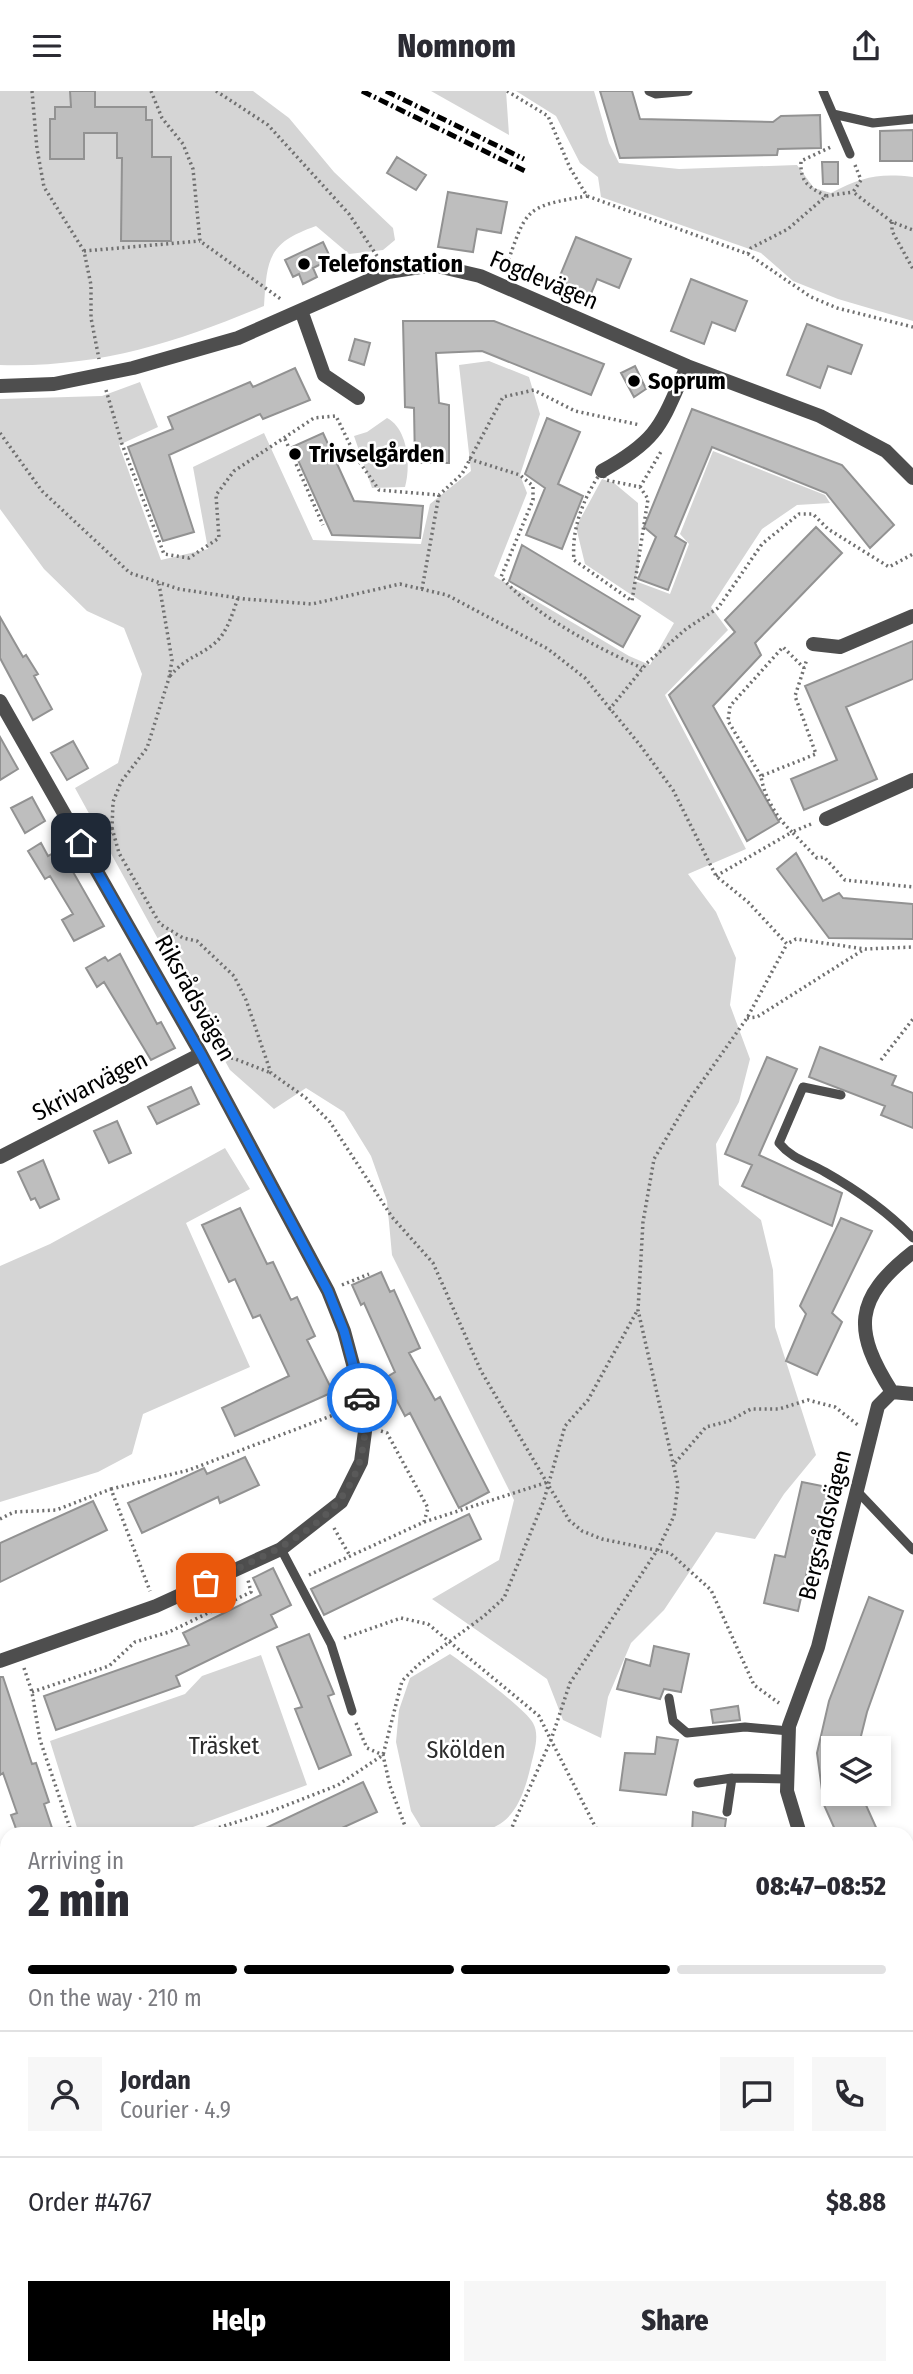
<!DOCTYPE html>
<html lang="en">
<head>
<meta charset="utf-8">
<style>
  body { margin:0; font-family:"Fira Sans Condensed",sans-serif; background:#f7f7f7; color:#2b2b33; height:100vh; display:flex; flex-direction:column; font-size:26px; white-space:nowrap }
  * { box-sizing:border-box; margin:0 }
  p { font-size:23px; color:#7c7c81 }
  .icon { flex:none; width:38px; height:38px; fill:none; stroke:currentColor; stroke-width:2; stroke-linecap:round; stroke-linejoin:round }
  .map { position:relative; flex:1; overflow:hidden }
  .sheet { position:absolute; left:0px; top:1736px; width:914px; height:548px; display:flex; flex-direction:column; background:#fff; border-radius:21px 21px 0 0; box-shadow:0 4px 10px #0003 }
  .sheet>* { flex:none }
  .tools { position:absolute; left:821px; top:1645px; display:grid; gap:14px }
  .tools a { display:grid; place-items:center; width:70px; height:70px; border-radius:0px; background:#fff; box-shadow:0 4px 10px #0003; font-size:35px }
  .pin { position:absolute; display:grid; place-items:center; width:60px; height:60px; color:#fff; margin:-30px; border-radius:14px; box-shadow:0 4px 10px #0006 }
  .courier { position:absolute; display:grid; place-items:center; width:70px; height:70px; margin:-35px; border:5px solid #1a73e8; border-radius:50%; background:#fff; color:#222; box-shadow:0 2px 9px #0007 }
  .head em { font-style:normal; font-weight:800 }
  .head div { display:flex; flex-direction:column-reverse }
  .head { display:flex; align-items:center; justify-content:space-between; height:119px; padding:0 28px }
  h1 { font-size:46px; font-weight:800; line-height:52px }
  .bar { display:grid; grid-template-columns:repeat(4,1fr); gap:10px 7px; align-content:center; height:84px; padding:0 28px }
  .bar i { height:9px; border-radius:5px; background:#e1e1e2 }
  .bar .active { background:#000 }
  .bar p { grid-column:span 4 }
  .line { display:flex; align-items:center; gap:18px; padding:0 28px; border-top:2px solid #e1e1e2 }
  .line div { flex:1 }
  .round { display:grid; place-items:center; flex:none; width:74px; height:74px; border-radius:0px; background:#f7f7f7 }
  .button { display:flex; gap:14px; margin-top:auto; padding:14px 28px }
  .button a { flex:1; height:80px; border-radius:0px; background:#000; color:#fff; font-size:28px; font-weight:800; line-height:80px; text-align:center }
  .button a+a { background:#f7f7f7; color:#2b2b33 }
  header { display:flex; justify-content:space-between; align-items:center; height:91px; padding:0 28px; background:#fff; font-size:32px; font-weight:800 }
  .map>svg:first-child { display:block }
  .green { fill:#d5d5d5 }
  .building { fill:#bebebe; stroke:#929292; stroke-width:2 }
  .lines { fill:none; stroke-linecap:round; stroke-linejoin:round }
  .path { stroke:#707070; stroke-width:3.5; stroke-dasharray:2 3.5; stroke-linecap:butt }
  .service { stroke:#4e4e4e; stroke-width:9 }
  .minor { stroke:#4e4e4e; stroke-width:14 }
  .rail { stroke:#000; stroke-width:5; stroke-dasharray:10 3.5 2 3.5; stroke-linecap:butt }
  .done { stroke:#595959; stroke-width:7; stroke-dasharray:0 12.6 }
  .route { stroke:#1a73e8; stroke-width:9 }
  .poi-dot { fill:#000; stroke:#fff; stroke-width:2.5 }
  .labels { text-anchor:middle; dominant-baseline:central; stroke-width:5; stroke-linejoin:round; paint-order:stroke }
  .poi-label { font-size:24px; font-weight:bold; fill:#000; stroke:#fff; text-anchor:start }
  .street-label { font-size:24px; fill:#000; stroke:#fff }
  .park-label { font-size:24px; fill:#2c2c2c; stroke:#fff }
</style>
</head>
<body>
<header><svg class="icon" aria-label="menu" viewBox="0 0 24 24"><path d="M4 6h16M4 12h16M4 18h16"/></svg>Nomnom<svg class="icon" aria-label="share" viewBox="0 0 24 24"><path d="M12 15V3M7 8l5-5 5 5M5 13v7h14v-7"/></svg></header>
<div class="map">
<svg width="913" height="2283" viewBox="0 0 913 2283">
  <rect width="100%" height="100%" fill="#fff"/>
  <!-- green -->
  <path class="green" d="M0,0h253l36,27 45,54 59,56 2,12 -12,10 -34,4 -33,-28c-48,17 -49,32 -52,80 -89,37 -166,62 -264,59z
    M431,0h75l3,44z
    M516,0h78l15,52 10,20 60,6 118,-4 17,23 17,5c31,-16 47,-20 82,-16v144l-75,-22 -45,-18 -32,-28 -160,-56 -3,-20 -18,-14 -24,-47z
    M489,270l40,16 11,37 -20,61 7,18 -33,83 135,80 21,9 24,-42 -89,-59 -9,-37 26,-48 12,4 24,20 1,62 -4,16 35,13 19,-50 -9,-10 33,-83 112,44 5,8 -33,2 -35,24 -51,78 17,23 -63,65 81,154 -58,25 28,38 20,46 -6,47 20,54 -11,43 -23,42 3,41 42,35 12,50 2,57 41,128 -32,39 -29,45 -39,-7 -52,78 -33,33 -23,54 -7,41 -38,-18 -16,-41 -115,-80 67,-39 15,-60 -122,-245 -5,-54 -16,-45 -27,-44 -38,-24 -32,21 -44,-39 -155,-282 43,-25 24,-89 -18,-46 -37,-17 -43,-42 -44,-60v-110l102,-3 38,-14 18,45 -39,18 42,115 47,-11 -15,-82 71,-34 49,107 108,4 9,-40 41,-33 -12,-106z
    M387,327c21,11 24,47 18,69l-33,1 -18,-52 13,-4z
    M225,1057l25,41 -64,34 64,144 -107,47 -11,40 -34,18 -98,30v-236l50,-22z
    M450,1563c16,11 75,54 83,69 7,12 1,29 -2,42 -16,71 -42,69 -106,69l-14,-23 -15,-69 3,-32 11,-32z
    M261,1564l46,130 -133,49h-95l-29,-93 135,-47 17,-18z
    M7,1871v406h899v-174h7v180h-913v-410z"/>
  <!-- building -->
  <path class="building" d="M70,0h25v16h51v13h6v37h19v84h-50l1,-83h-5v-25h-33v26h-34v-40h5v-12h16z
    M600,0h32l8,28 133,3 8,-6 39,-1 1,33 -43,1 -1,6 -157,3z
    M913,39v31h-33v-30z
    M397,66l29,18 -10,15 -29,-17z
    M822,71h16v22h-15z
    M448,101l59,10 -6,31 -24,-4 -4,23 -35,-5z
    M576,146l55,22 -12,29 -22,-9 -9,22 -33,-13z
    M323,151l8,17 -18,9 4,9 -14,7 -4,-10 -6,3 -8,-17z
    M691,188l56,22 -12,30 -23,-9 -8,22 -33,-13z
    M403,230h91l110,43 -13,31 -109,-44 -46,2 3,50 10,2v58h-34l-1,-55 -9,-1z
    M807,233l55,21 -11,29 -23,-8 -8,22 -33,-13z
    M355,248l15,4 -6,22 -15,-5z
    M635,275l11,23 -12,8 -13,-24z
    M295,277l15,32 -47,19 -3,-5 -91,41 25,77 -31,9 -35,-94 45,-18 -5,-12 82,-35 3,5z
    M692,318l150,56 52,60 -24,23 -44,-55 -114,-46 -37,89 11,7 -18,47 -30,-11 18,-42 -12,-10z
    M547,327l33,14 -22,52 25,12 -21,53 -36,-14 19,-47 -20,-14z
    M323,342l31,68 69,5 -3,32 -88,-3 -40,-88z
    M816,436l26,26 -87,90 6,12 -48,51 66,116 -32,19 -78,-146 66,-63 -10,-12z
    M522,454l118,71 -17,31 -114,-66z
    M0,526l23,40 3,-2 12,19 -4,2 18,33 -19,11 -33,-62z
    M913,550v38l-67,28 31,72 -73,31 -13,-31 46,-19 -32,-74z
    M0,646l18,32 -18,11z
    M73,650l15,27 -21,12 -16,-27z
    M32,706l13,24 -20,12 -14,-25z
    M41,752l7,13 12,-7 44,77 -30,15 -12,-21 11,-6 -23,-38 -5,3 -17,-28z
    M796,762l27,48 16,-8 4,5 70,6v35l-84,-1 -52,-69z
    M120,863l37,70 4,-2 14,26 -24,12 -47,-78 -7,5 -11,-19 19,-11 3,4z
    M820,956l76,29 -4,9 21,8v35l-32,-13 4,-9 -76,-29z
    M767,966l30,12 -38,86 83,38 -10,33 -90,-40 10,-21 -27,-11z
    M191,996l8,17 -42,20 -9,-17z
    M117,1030l14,32 -22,10 -15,-32z
    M43,1069l16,39 -19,9 -5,-10 -4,2 -13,-28z
    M240,1117l27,56 6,-2 18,38 6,-3 18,39 -8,4 26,52 -98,44 -13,-28 67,-32 -29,-61 -7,3 -18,-39 -6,3 -27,-57z
    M841,1127l31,13 -40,82 10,9 -25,53 -31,-14 20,-47 -6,-8z
    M381,1181l9,20 4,-2 26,58 -11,5 26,47 5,-3 49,95 -30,16 -49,-95 -5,3 -20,-38 10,-6 -31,-69 -3,2 -9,-20z
    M245,1366l14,28 -39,18 -2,-6 -76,36 -14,-30 76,-35 3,6z
    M802,1391l30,6 -17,81 -7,-2 -10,44 -34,-8 11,-48 10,2z
    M93,1410l14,29 -107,52v-39z
    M469,1423l12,25 -157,76 -13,-26z
    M273,1477l18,37 -20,10 6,12 -101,49 4,10 -124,44 -12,-34 145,-51 -6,-12 78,-38 -8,-17z
    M869,1506l34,14 -36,101 -9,36h-25v46h28l18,40h-42l-13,-29 -7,-52 12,-52z
    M309,1543l25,60 -6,2 23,59 -32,14 -24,-60 7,-2 -25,-60z
    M654,1555l35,8 -8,38 -17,-3 -4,10 -43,-10 9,-30 24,7z
    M0,1586h3l29,87 4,-1 13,39 -5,2 10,30h-36l-7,-19 6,-2 -14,-40 -3,2z
    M738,1615l2,14 -27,3 -2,-13z
    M657,1646l21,3 -12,55 -46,-5 5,-37 30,1z
    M363,1691l14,30 -48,22h-76z
    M693,1721l33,7 -2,15h-32z"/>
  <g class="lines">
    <!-- path -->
    <path class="path" d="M32,0l5,58 7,38 40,64 7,34v33l8,41
      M151,0l11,27 21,26 10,25 7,72 82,59
      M216,0l52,34 81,89 30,45
      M507,0l41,25 22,52 17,28 161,58 63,43 26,11 76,19
      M855,74l6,15 -8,12 39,30 21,8
      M826,105c-18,-9 -26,-14 -25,-35l32,-15
      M892,131v9l21,38
      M84,160l116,-10
      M748,163l3,-6 37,-19 38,-33 27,-4
      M505,179c22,-62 18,-63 82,-74
      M106,299l16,54 42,110 25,4 30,-20 -3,-43 18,-24 80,-53 22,-2 20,41 23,33 60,5 23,-21 41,-77 31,-7 41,21 65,14
      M0,342l42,58 88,82 49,16 66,10 67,5 88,-20 47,11 101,54 37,29 55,67 33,45 43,86 32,26 39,42 9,-5 69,10 48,-2
      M285,348l38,86
      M469,368l51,16 13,11v14l-32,77c36,40 93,69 141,91
      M602,380l4,9 34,7 8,12 -16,102 -58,-41c-3,-31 10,-64 28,-89z
      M640,396l22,-37
      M422,498l17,-94
      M170,585c16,-19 30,-20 45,-33 12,-10 18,-31 23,-45
      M609,619l38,-47 39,-34 32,-21 44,-64 37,-30h14l15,15 61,38 24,-13
      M761,685l-33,-55 2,-15 53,-59 21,21
      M811,733l-19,8 25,26 7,-1 21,23 68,7
      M112,737l7,25 41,71 23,14 14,3 37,35 12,24 25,73 35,25 24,24 62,95 41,46 48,108 88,149 13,11 20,8 68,14 41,37 43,95 25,18
      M103,758l9,-21 1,-26 8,-20 26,-34 22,-70 3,-18 -13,-76
      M716,785l76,-44c-15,-14 -28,-35 -31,-56l55,-22 -21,-58 12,-37
      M747,927l10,-1 106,-67
      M220,968l13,-1 38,15
      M881,969l32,-41
      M342,1194l27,-11
      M675,1372l31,-36 23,-6 22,-12h28l29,-9 27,7 23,18
      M111,1398l78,-19 160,-61
      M0,1428l14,-7 42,-2 55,-21 39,102
      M424,1431l124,-40
      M334,1437l16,28
      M309,1484l115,-53 4,-14 -41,-75 -6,-2
      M344,1547l57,-20 27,6 111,92 12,24 -42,94
      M24,1577l8,24 8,48 32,94
      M32,1601l77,-26 26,-24 34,-10 82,-40 -3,-12
      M356,1632l11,25 16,7 7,31 18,48
      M198,1743l74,-23 66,-26 45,-30 19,-74 16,-16 66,-49 20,-18 40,-98 21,-74 23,-26 49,-89
      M599,1743l-48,-94 19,-57 88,-134 16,-33 4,-31 -40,-175 5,-88 11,-63 35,-59 58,-82 40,-74
      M0,1786l7,1
      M906,2233l7,-1
      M0,2262l7,2
      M62,2277l49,6
      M439,2277l2,6
      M816,2277l7,6"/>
    <!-- service -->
    <path class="service" d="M649,0l7,3 32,-3
      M823,0l27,63
      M833,23l40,9 40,-4
      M841,1004l-38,-8 -24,56c13,16 29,19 46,29 30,17 64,41 88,66
      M857,1400l56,59
      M281,1458l50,95 21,67
      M669,1607l4,23 14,12 58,-6 44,4
      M698,1692l34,-5 55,1
      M727,1721l5,-34
      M906,1984l7,2"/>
    <!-- minor -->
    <path class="minor" d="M302,222l22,62 34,23
      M0,295l54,-2 79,-16 105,-30 150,-66 45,-7 47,11 207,90 133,50 66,35 27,27
      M602,380c58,-32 59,-47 85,-105
      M813,553l27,3 73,-31
      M0,610l201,353 127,237 16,40 23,85 -6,46 -20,40 -60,47 -125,57 -156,55
      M826,728l87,-39
      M0,1066l201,-103
      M892,1301l21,2
      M800,1743l-13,-43 2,-65 29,-79 60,-241 14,-14c-39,-61 -39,-93 21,-140
      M906,1854l7,4"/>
    <!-- rail -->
    <path class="rail" d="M362,0l163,80
      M386,0l138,68"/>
  </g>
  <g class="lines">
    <!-- done -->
    <path class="done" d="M206,1492c62,-29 146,-60 157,-137 3,-18 4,-30 -1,-48"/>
    <!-- route -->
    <path class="route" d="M81,752l120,211 127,237 16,40 18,67"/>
  </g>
  <!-- markers -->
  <g class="poi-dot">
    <circle cx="304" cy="173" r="7"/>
    <circle cx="634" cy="290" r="7"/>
    <circle cx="295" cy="363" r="7"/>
  </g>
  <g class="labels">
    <!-- poi labels -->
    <g class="poi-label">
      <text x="318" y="173">Telefonstation</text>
      <text x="648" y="290">Soprum</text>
      <text x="309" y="363">Trivselgården</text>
    </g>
    <!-- street labels -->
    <g class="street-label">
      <text transform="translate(544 189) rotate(23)">Fogdevägen</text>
      <text transform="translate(195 907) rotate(61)">Riksrådsvägen</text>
      <text transform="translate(90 995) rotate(-27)">Skrivarvägen</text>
      <text transform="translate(825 1434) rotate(-76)">Bergsrådsvägen</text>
    </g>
    <!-- park labels -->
    <g class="park-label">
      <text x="224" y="1655">Träsket</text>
      <text x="466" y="1659">Skölden</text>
    </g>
  </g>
</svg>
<div class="tools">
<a><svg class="icon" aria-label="layers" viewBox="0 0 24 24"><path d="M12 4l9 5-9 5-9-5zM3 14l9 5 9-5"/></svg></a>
</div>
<div class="pin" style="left:206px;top:1492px;background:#ea580c"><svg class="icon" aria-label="bag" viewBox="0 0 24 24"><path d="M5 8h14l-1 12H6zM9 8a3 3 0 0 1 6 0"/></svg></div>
<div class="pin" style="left:81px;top:752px;background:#1f2937"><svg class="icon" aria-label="home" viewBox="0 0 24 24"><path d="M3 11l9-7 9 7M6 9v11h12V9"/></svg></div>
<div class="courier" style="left:362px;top:1307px"><svg class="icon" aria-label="car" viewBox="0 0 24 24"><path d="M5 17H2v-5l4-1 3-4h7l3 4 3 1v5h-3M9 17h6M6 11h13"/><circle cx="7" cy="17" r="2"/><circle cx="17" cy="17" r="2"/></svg></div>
<section class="sheet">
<div class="head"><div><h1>2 min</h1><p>Arriving in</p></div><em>08:47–08:52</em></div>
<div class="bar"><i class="active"></i><i class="active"></i><i class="active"></i><i></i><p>On the way · 210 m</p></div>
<div class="line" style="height:126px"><a class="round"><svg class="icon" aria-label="person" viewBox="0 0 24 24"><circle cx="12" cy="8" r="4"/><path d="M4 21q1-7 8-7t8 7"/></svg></a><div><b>Jordan</b><p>Courier · 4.9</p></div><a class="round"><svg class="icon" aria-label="chat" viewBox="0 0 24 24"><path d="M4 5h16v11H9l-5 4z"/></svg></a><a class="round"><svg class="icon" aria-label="phone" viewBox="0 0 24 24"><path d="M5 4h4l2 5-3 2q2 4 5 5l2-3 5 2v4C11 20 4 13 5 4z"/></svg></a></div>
<div class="line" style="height:91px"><div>Order #4767</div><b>$8.88</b></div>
<div class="button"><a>Help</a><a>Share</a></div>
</section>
</div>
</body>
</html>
